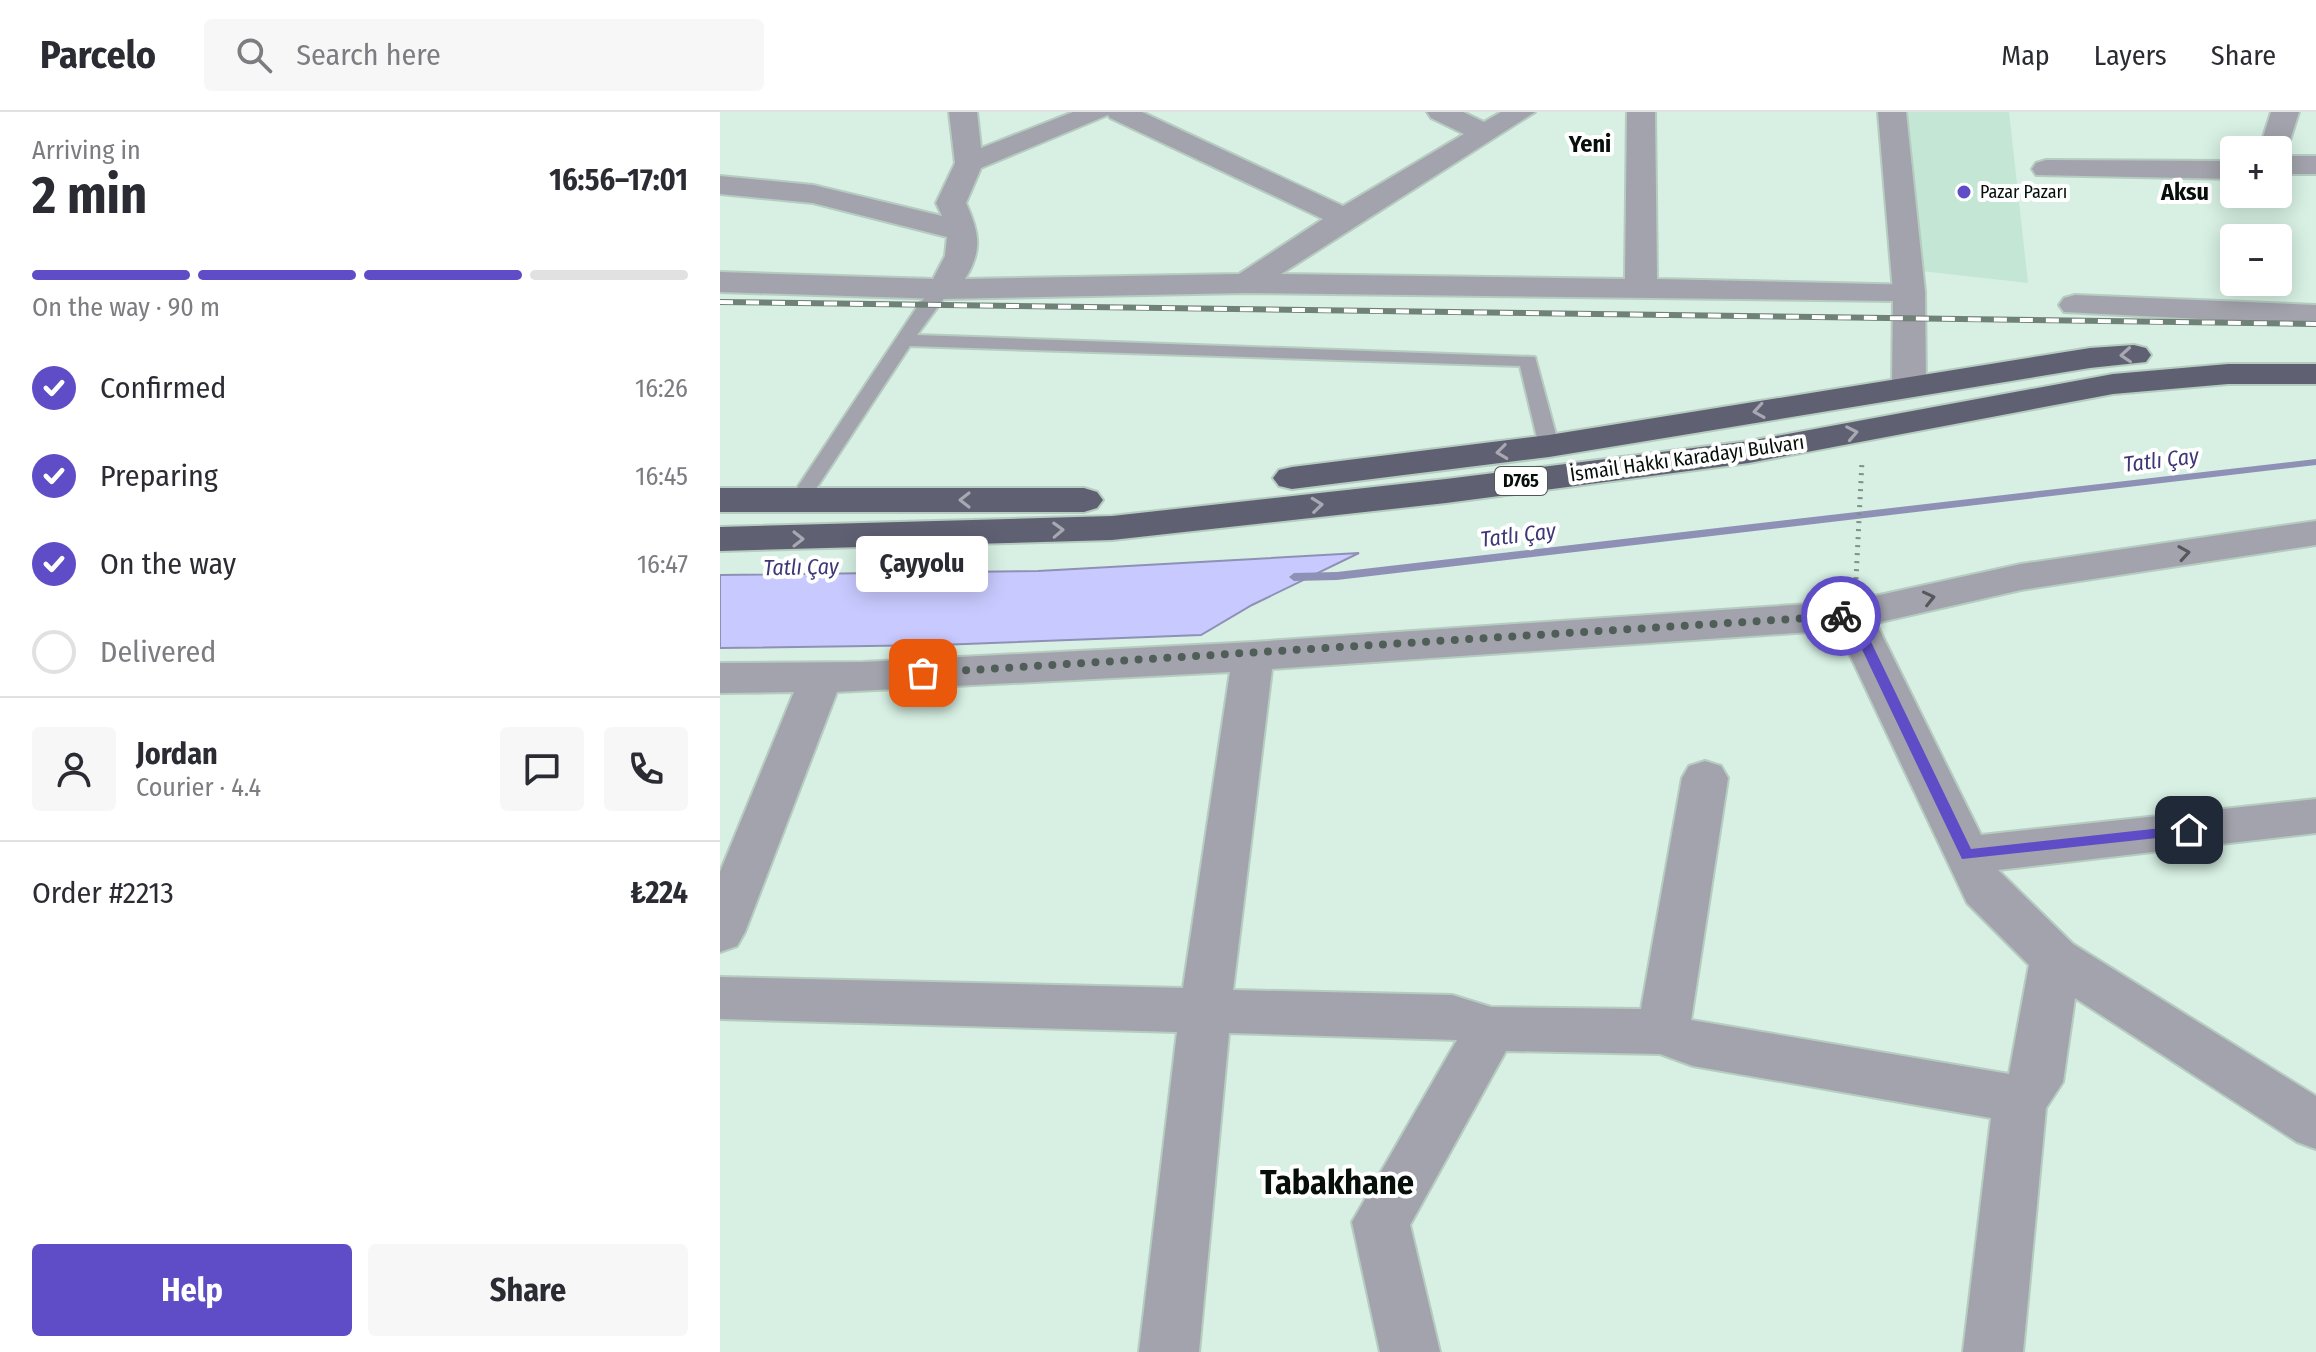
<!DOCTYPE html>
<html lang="en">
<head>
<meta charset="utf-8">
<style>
  body { margin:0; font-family:"Fira Sans Condensed",sans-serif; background:#f7f7f7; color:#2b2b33; height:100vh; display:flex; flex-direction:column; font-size:30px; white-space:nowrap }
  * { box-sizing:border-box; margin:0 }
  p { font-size:26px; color:#7c7c81 }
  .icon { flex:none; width:44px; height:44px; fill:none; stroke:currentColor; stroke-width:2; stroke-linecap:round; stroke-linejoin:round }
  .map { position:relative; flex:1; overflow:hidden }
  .details { display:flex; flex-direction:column; background:#fff; width:720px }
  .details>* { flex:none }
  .buttons { position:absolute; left:1500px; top:24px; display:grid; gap:16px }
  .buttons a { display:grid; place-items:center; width:72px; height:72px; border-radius:8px; background:#fff; box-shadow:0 4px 20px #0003; font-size:40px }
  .pin { position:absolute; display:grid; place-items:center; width:68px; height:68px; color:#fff; margin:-34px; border-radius:16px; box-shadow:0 4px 12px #0006 }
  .courier { position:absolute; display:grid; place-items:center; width:80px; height:80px; margin:-40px; border:6px solid #5e4dc6; border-radius:50%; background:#fff; color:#222; box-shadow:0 2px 10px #0007 }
  .bubble { position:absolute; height:56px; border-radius:8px; background:#fff; box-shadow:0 4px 20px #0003; font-size:26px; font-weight:700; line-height:56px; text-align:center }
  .summary em { font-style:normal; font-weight:700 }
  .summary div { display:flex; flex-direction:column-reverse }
  .summary { display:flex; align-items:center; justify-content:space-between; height:136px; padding:0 32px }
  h1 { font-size:52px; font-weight:700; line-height:60px }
  .bar { display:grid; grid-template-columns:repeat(4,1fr); gap:12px 8px; align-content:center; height:96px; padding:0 32px }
  .bar i { height:10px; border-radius:6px; background:#e1e1e2 }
  .bar .selected { background:#5e4dc6 }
  .bar p { grid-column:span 4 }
  .line { display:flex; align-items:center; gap:20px; padding:0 32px; border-top:2px solid #e1e1e2 }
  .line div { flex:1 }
  .round { display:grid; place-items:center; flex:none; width:84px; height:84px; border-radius:8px; background:#f7f7f7 }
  ol { padding:0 32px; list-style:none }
  li { display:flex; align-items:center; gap:24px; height:88px }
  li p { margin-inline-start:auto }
  li .icon { padding:8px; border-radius:50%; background:#5e4dc6; color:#fff; stroke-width:4 }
  li:last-child { color:#7c7c81 }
  li i { width:44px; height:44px; border:4px solid #e1e1e2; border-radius:50% }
  .action { display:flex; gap:16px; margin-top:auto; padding:16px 32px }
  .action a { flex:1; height:92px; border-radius:8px; background:#5e4dc6; color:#fff; font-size:32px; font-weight:700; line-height:92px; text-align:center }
  .action a+a { background:#f7f7f7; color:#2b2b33 }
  header { display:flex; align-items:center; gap:48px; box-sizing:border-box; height:112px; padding:0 40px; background:#fff; border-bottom:2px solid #e1e1e2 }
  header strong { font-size:38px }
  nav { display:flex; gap:44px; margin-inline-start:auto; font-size:28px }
  .search { width:560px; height:72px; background:#f7f7f7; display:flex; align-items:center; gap:20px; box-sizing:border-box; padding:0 28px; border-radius:8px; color:#7c7c81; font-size:30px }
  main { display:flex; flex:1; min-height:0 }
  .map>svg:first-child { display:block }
  .built { fill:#c4e6d5 }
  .water { fill:#c8c9fe; stroke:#8e91b5; stroke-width:2 }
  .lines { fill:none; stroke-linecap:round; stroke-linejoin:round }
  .stream { fill:#8e91b5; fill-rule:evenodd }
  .service-casing { stroke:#b6ccc0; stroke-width:4 }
  .minor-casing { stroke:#b6ccc0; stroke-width:4 }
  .tertiary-casing { stroke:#b6ccc0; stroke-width:4 }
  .trunk-casing { stroke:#b6ccc0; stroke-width:4 }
  .path { stroke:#7e9187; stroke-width:5; stroke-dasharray:2 6; stroke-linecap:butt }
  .service { fill:#a3a3ad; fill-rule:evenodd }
  .minor { fill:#a3a3ad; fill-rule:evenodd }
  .tertiary { fill:#a3a3ad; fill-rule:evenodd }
  .trunk { fill:#5f6072; fill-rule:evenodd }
  .rail-casing { stroke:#708178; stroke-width:6 }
  .rail { stroke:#fff; stroke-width:4; stroke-dasharray:13; stroke-linecap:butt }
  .oneway { stroke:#a7a8b1 }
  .oneway2 { stroke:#54595c }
  .route { fill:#5e4dc6 }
  .done { stroke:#4f5e56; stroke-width:8; stroke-dasharray:0 14.4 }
  .poi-dot { fill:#5e4dc6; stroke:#fff; stroke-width:3 }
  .labels { text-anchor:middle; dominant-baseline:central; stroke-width:8; stroke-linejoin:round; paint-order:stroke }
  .far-poi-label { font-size:18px; fill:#060f0a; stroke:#fff; text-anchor:start }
  .shield { fill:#fff; stroke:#515754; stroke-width:2 }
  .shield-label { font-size:18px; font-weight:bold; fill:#060f0a }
  .street-label { font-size:20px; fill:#060f0a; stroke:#fff }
  .water-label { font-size:22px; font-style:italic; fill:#3d3776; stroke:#fff }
  .far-district-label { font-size:24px; font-weight:bold; fill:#060f0a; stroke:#fff }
  .near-district-label { font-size:34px; font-weight:bold; fill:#060f0a; stroke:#fff }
</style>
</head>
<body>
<header>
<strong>Parcelo</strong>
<div class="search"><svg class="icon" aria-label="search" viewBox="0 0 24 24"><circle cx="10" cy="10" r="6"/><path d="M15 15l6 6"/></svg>Search here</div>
<nav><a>Map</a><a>Layers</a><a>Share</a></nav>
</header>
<main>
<section class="details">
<div class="summary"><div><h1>2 min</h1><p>Arriving in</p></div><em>16:56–17:01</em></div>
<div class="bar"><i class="selected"></i><i class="selected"></i><i class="selected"></i><i></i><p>On the way · 90 m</p></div>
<ol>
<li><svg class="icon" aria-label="check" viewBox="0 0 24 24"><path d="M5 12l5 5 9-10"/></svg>Confirmed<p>16:26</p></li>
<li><svg class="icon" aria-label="check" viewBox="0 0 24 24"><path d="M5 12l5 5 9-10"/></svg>Preparing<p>16:45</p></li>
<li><svg class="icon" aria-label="check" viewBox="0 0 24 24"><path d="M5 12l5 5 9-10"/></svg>On the way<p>16:47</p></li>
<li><i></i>Delivered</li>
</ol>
<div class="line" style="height:144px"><a class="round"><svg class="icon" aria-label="person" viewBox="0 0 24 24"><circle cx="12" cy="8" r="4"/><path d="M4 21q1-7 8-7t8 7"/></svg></a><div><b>Jordan</b><p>Courier · 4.4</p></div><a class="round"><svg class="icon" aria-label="chat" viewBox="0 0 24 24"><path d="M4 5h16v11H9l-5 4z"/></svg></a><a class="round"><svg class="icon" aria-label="phone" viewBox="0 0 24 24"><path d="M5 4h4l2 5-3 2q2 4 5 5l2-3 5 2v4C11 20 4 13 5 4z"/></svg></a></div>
<div class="line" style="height:104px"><div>Order #2213</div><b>₺224</b></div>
<div class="action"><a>Help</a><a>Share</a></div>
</section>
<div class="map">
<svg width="1596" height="1240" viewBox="0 0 1596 1240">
  <rect width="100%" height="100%" fill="#d7f0e3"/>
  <!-- built -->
  <path class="built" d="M1181,0h108l19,171 -107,-12z"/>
  <!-- water -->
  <path class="water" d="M639,441l-107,52 -51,30 -262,10 -219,3v-73l318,-4z"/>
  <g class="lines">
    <!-- stream -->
    <path class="stream" d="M1596,347v6l-979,115 -43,1 -5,-4 5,-4 43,-1z"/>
    <!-- service casing -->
    <g class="service-casing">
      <path id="service" d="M222,172l9,5 -34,46 618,22 24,89 -10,6 -10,-6 -19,-80 -610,-20 -104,158h-14l-3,-4 130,-196 17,-19z"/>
    </g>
    <!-- minor casing -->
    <g class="minor-casing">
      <path id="minor" d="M229,0h28l4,36 92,-36h69l201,94 121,-72 -33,-16 -4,-6h36l21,10 17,-10h34l-254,162 344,5 2,-167h28l2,167 263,6 5,7 1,94 -5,7 -12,3 -12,-3 -5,-7 1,-85 -647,-8 -304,6 -222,-7v-20l213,7 12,-23 2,-19 -134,-34 -93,-9v-18l93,9 129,31 -6,-13 19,-40zM388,3l2,3 213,101 -84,55 -274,5c18,-29 14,-47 1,-76l15,-35z
        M1551,0h28l-12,38 -5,6h34v18h-38v-24h-19z
        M1326,48l188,1v18l-198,-4 -4,-6 4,-6z
        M1355,183l241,10v20l-252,-13 -5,-7 5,-7z
        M1596,409v24l-295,45 -145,33 105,212 335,-36v34l-318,37 75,74 243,152v53l-19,-7 -222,-144 -12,84 -17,26 -23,244h-60l28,-234 -298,-52 -33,-12 -154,-3 -96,174 30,127h-60l-28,-130 105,-182 -228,-7 -30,319h-60l38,-320 -457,-13v-42l463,11 47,-316 -393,20 -92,240 -8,14 -17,6v-80l74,-180 -74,1v-30l143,-1 390,-20 599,-41 169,-37zM1118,518l129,273 62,62 -20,109 -318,-54 37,-242 -7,-12 -16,-5 -16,5 -7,12 -41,231 -150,-2 -39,-12 -219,-5 39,-321z"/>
    </g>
    <!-- tertiary casing -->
    <g class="tertiary-casing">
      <path id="tertiary" d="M1158,0h28l19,180 -5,7 -11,3 -11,-3 -5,-7z"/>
    </g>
    <!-- trunk casing -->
    <g class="trunk-casing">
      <path id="trunk" d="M1414,233l12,3 5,7 -5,7 -56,6 -541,89 -257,32 -13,-3 -6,-8 6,-8 13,-3 257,-32 541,-87z
        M1508,252h88v20h-88l-115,10 -364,69 -303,40 -334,37 -392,11v-24l392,-11 334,-37 303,-38 364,-67z
        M0,376h364l13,4 6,8 -6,8 -13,4h-364z"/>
    </g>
    <!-- path -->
    <path class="path" d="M1136,467l6,-118"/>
    <!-- service -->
    <use href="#service" class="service"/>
    <!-- minor -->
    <use href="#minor" class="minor"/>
    <!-- tertiary -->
    <use href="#tertiary" class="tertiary"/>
    <!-- trunk -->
    <use href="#trunk" class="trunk"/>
    <!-- rail casing -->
    <g class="rail-casing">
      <path id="rail" d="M0,190l1596,22"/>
    </g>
    <!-- rail -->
    <use href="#rail" class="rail"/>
  </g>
  <!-- one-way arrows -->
  <defs><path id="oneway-chevron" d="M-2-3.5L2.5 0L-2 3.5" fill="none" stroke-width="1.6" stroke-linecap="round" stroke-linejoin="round" transform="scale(2)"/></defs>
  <g class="oneway">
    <use href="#oneway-chevron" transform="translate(1406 243) rotate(176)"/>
    <use href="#oneway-chevron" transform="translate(1039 299) rotate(171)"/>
    <use href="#oneway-chevron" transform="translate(1132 321) rotate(-11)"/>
    <use href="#oneway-chevron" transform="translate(782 340) rotate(173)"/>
    <use href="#oneway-chevron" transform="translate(245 388) rotate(180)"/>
    <use href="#oneway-chevron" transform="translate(597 393) rotate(-6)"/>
    <use href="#oneway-chevron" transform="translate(338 418) rotate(-2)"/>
    <use href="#oneway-chevron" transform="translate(78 427)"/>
  </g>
  <g class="oneway2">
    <use href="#oneway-chevron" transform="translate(1464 441) rotate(-9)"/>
    <use href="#oneway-chevron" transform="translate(1209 486) rotate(-13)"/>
  </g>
  <!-- route -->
  <path class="route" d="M1132,499l6,4 113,234 218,-24 7,5 -2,4 -232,25 -114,-239 -13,-4z"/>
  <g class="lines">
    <!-- done -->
    <path class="done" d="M203,561l918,-57"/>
  </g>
  <!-- markers -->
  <circle class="poi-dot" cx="1244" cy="80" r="8"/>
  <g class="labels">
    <!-- far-poi labels -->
    <g class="far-poi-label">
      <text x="1260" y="80">Pazar Pazarı</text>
    </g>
    <!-- shield labels -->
    <rect class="shield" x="775" y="355" width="52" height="28" rx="6"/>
    <g class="shield-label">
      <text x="801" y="369">D765</text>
    </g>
    <!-- street labels -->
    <g class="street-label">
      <text transform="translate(967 346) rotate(-8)">İsmail Hakkı Karadayı Bulvarı</text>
    </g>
    <!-- water labels -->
    <g class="water-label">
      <text transform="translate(1441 348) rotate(-7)">Tatlı Çay</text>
      <text transform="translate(798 423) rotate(-7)">Tatlı Çay</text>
      <text transform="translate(81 455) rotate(-1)">Tatlı Çay</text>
    </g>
    <!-- far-district labels -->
    <g class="far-district-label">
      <text x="870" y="32">Yeni</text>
      <text x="1465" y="80">Aksu</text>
    </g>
    <!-- near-district labels -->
    <g class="near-district-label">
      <text x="617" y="1070">Tabakhane</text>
    </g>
  </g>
</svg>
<div class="buttons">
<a>+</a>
<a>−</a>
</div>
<div class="pin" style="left:203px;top:561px;background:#ea580c"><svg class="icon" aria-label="bag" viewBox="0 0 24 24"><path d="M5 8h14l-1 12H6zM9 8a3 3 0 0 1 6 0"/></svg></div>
<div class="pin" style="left:1469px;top:718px;background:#1f2937"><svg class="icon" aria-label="home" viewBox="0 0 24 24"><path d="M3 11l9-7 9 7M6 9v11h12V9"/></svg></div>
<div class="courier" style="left:1121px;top:504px"><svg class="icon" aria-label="bike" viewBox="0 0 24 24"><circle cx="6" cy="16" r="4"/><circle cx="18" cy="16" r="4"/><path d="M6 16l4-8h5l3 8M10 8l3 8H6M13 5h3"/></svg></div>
<div class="bubble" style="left:136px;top:424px;width:132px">Çayyolu</div>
</div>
</main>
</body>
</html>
